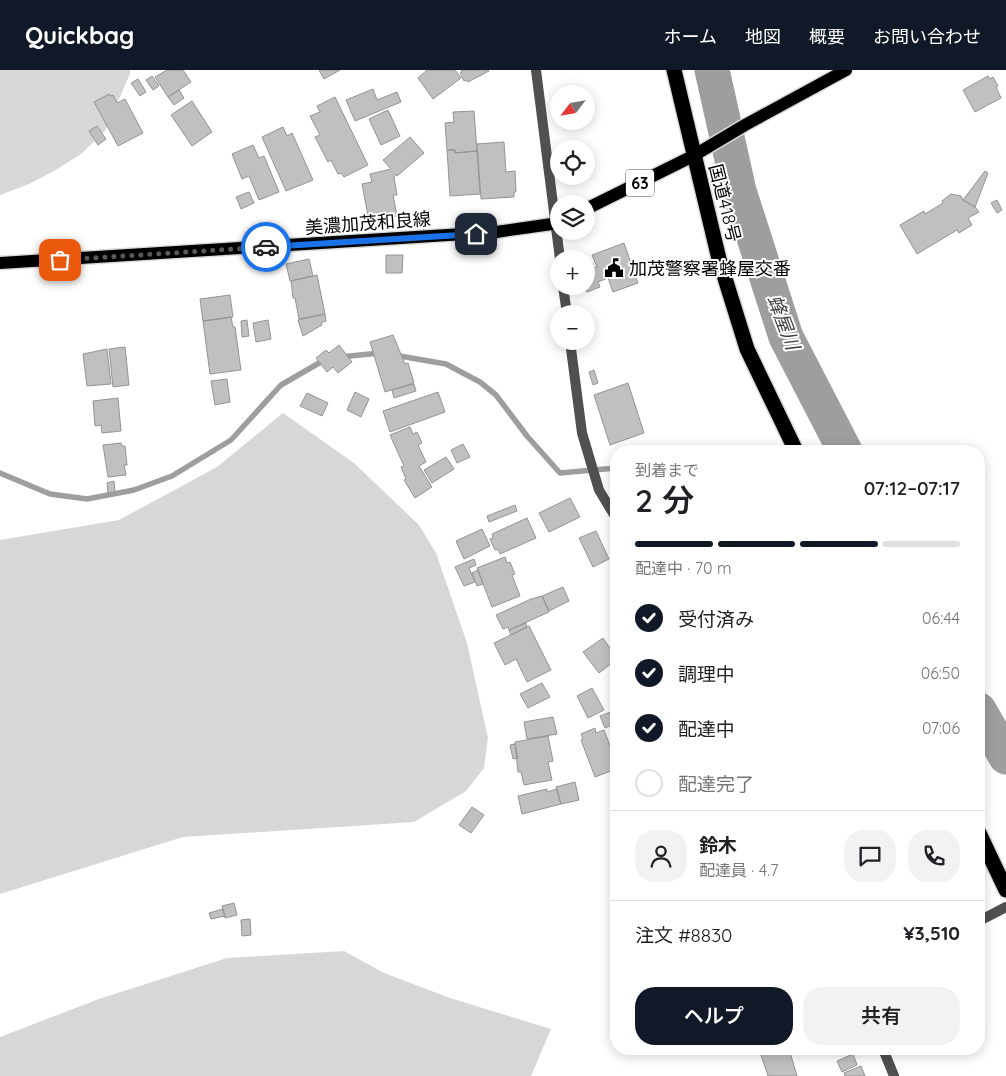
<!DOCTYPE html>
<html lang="ja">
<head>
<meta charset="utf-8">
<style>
  body { margin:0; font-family:Quicksand,"Noto Sans JP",sans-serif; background:#f2f2f2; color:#202124; height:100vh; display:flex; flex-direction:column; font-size:19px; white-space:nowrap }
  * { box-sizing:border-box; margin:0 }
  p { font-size:16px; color:#757577 }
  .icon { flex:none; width:28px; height:28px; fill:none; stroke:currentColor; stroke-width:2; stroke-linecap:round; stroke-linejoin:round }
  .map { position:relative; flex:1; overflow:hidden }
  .details { position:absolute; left:610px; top:375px; width:375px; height:610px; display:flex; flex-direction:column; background:#fff; border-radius:20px; box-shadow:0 2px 12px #0003 }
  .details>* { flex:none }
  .needle { width:32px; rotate:239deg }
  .buttons { position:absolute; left:550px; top:15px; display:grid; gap:10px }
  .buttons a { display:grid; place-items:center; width:45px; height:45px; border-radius:50%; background:#fff; box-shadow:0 2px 12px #0003; font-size:25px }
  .pin { position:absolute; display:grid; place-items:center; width:42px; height:42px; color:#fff; margin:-21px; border-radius:10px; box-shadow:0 2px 8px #0006 }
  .courier { position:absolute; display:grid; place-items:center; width:50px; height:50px; margin:-25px; border:4px solid #1a73e8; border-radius:50%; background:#fff; color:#222; box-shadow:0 1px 6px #0007 }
  .head em { font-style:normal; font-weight:600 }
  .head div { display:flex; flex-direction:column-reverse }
  .head { display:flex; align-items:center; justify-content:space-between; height:85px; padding:0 25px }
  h1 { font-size:32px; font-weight:600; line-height:38px }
  .bar { display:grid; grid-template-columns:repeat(4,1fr); gap:8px 5px; align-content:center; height:60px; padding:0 25px }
  .bar i { height:6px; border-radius:4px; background:#e0e0e0 }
  .bar .current { background:#111827 }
  .bar p { grid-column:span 4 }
  .line { display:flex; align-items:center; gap:12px; padding:0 25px; border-top:1px solid #e0e0e0 }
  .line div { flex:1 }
  .round { display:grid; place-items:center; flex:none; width:52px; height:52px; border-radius:20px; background:#f2f2f2 }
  ol { padding:0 25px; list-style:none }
  li { display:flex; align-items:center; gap:15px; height:55px }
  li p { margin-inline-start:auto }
  li .icon { padding:5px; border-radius:50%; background:#111827; color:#fff; stroke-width:4 }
  li:last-child { color:#757577 }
  li i { width:28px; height:28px; border:2px solid #e0e0e0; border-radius:50% }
  .action { display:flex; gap:10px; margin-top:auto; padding:10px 25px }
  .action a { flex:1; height:58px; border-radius:20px; background:#111827; color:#fff; font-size:20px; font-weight:600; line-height:58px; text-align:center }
  .action a+a { background:#f2f2f2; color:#202124 }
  header { display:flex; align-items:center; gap:30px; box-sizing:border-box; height:70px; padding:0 25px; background:#111827; color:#fff }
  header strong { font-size:24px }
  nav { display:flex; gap:28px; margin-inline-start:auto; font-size:18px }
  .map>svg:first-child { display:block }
  .green { fill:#d7d7d7 }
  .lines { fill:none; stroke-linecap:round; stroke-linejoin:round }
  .stream { stroke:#9e9e9e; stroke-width:5.5 }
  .river { stroke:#9e9e9e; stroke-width:35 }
  .building { fill:#c0c0c0; stroke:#949494 }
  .primary-casing { stroke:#dbdbdb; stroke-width:15 }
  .highway-casing { stroke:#dbdbdb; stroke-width:18 }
  .street { stroke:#505050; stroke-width:10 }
  .primary { stroke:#000; stroke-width:12 }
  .highway { stroke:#000; stroke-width:15 }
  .done { stroke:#595959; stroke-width:5; stroke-dasharray:0 9 }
  .route { stroke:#1a73e8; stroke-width:6 }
  .labels { text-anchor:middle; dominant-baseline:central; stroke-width:4; stroke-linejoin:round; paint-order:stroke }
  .shield { fill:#fff; stroke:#4c4c4c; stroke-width:1 }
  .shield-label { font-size:16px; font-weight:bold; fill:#000 }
  .street-label { font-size:18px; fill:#000; stroke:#fff }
  .poi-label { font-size:18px; fill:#000; stroke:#fff; text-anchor:start }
  .water-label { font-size:19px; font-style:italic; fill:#3f3f3f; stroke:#fff }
</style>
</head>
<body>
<header>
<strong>Quickbag</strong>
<nav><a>ホーム</a><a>地図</a><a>概要</a><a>お問い合わせ</a></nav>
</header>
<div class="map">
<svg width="1006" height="1006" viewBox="0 0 1006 1006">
  <rect width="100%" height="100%" fill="#fff"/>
  <!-- green -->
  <path class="green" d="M0,0h130v4l-25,57 -24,23 -27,17 -25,13 -29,11z
    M283,343l71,50 65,62 17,28 31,90 21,95 -4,30 -18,23 -52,31 -231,15 -183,57v-354l119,-20 98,-53z
    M344,881l40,22 66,25 101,31 -20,47h-531v-39l99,-38 128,-41z"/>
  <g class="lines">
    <!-- stream -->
    <path class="stream" d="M394,285l52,9 34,18 16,13 31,41 33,37 56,-5
      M340,287l40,-4
      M820,381l24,-2
      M0,403l50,21 37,5 47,-9 38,-14 59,-36 50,-55 45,-26"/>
    <!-- river -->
    <path class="river" d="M712,0l27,121 47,146 59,114
      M979,640l27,47"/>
  </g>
  <!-- building -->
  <path class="building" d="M167,0h16l8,12 -23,15 -13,-20z
    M319,0h21l-16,9z
    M427,0h28l6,8 -28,21 -15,-21z
    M461,0h27l1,1 -21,11 -1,-2 -3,1 -4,-8 2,-1z
    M152,6l7,10 -6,4 -7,-10z
    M988,6l2,3 3,-2 5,9 -2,1 5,11 -26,14 -12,-22z
    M138,9l8,13 -6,4 -9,-13z
    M373,19l4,11 20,-8 4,10 -46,19 -9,-21z
    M179,20l5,8 -10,7 -6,-8z
    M109,24l1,2 3,-1 4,8 8,-4 18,34 -25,13 -24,-44z
    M335,27l33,68 -24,12 -3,-4 -3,1 -7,-14 -3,2 -13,-25 5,-2 -10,-19 10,-4 -3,-6z
    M192,31l20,31 -20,14 -21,-31z
    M388,40l12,26 -19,9 -12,-26z
    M474,41l3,40 -22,2v-3h-8l-2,-27 9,-1 -1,-10z
    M97,56l9,13 -8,6 -9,-14z
    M283,57l4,9 5,-3 21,47 -27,11 -24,-54z
    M410,67l14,16 -27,23 -1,-2 -2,3 3,18h-4l4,21 -28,5 -7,-37 10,-2 -2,-8 21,-5 -8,-9z
    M504,72l2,30 9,-1 1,21h-2v5l-33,2 -4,-55z
    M253,75l6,13 5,-2 15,36 -20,8 -10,-24 -7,3 -10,-25z
    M447,80h8v3l22,-2 3,43 -30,2z
    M985,101l3,2 -13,34 -12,-7z
    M249,122l5,11 -13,6 -5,-12z
    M951,124l10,2 2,4 12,7 4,5 -11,6 4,7 -13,8 -2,-3 -40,24 -17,-29 24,-14 1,3 18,-11 -1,-2z
    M997,130l5,10 -5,3 -6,-10z
    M624,173l14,40 -25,9 -5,-14 -10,4 2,5 -13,5 -3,-6h2v-20l7,-3 1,5 3,-1 -5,-12z
    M386,185h17l-1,18h-16z
    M309,189l4,17 -23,5 -4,-17z
    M317,205l8,39 -26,5 -4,-21h-2l-2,-17z
    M230,225l3,22 -30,4 -3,-22z
    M325,244l1,7 -5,2 1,2 -19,11 -5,-16z
    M231,247l2,10h2l6,43 -31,4 -7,-53z
    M247,250l2,16 -7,1 -1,-16z
    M268,250l3,19 -15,3 -3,-19z
    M393,265l12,29 3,-1 6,20 -29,9 -15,-50z
    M339,275l13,17 -14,11 -5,-6 -6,5 -11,-14 10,-8 3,3z
    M125,277l4,38 -16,2 -4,-38z
    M107,279l4,35 -24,2 -4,-32z
    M594,300l4,13 -5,2 -4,-13z
    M227,309l3,23 -15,3 -4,-24z
    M628,313l16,50 -34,12 -16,-50z
    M414,314l2,7 -22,7 -2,-8z
    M355,322l14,7 -8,18 -14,-7z
    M438,322l7,20 -55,20 -7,-21z
    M307,323l21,10 -6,13 -22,-10z
    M118,328l3,33 -19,2 -1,-8 -6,1 -2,-25z
    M410,357l3,7 4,-2 5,11 -4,2 8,17 -7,4 13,21 -17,11 -11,-18 2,-1 -5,-12 3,-1 -14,-31z
    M121,373l1,3h3l2,19h-3l2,10 -18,2 -5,-32z
    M463,374l7,13 -13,6 -6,-13z
    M446,387l8,12 -22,14 -8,-13z
    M114,411l1,11 -7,1 -1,-10z
    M570,428l10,19 -31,15 -10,-19z
    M515,435l2,6 -28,11 -2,-6z
    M527,448l9,20 -36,16 -2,-5 -3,1 -5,-11 3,-1 -1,-4z
    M482,459l8,17 -26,13 -8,-18z
    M596,461l13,28 -16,8 -14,-29z
    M505,487l2,6 3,-1 5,12 -3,1 8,21 -28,11 -15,-39z
    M474,489l2,6 -7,3 6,14 -11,4 -9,-19z
    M478,500l5,14 -6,2 -5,-13z
    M563,517l6,14 -20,10 -7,-15z
    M542,526l7,16 -40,18 -1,-3 -5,2 -7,-14 35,-16z
    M526,553l1,4 -16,8 -2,-5z
    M529,556l22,44 -24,12 -11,-23 -11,6 -11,-22z
    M603,568l13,19v3l-17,13 -16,-21z
    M542,613l8,14 -22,11 -8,-14z
    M592,618l12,22 -16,8 -11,-22z
    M616,640v13l-11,5 -5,-12z
    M553,647l4,17 -30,5 -3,-17z
    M595,658l1,5 8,-3 12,31v8l-21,8 -14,-37 2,-1 -2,-5z
    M548,666l5,25 -5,1 4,18 -28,5 -3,-13h-3l-3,-30z
    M515,674l3,14 -5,1 -3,-14z
    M575,712l4,18 -18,4 -5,-17z
    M547,719v3l10,-3 4,15 -39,10 -4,-18z
    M472,737l12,8 -13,18 -12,-8z
    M234,833l3,12 -12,3 -3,-12z
    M223,839l2,7 -14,3 -2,-6z
    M250,849l1,16 -9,1 -1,-16z
    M783,979h6l8,27h-29l-7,-21z
    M853,984l4,11 -15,7 -5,-11z
    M861,996l4,10h-20l-1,-3z"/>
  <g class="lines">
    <!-- primary casing -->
    <g class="primary-casing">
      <path id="primary" d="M586,139l107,-53 52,-31 101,-55
        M0,193l496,-31 63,-9"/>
    </g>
    <!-- highway casing -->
    <g class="highway-casing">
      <path id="highway" d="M674,0l45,189 28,90 49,102
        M979,763l27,57"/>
    </g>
    <!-- street -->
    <path class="street" d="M536,0l24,189
      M563,216l4,28
      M570,271l12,92 17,57 17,28
      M979,851l27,-14
      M883,979l11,27"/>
    <!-- primary -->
    <use href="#primary" class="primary"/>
    <!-- highway -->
    <use href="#highway" class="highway"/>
  </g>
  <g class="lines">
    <!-- done -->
    <path class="done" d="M60,190l206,-13"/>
    <!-- route -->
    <path class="route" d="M266,177l210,-13"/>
  </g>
  <!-- icons -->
  <defs>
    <g id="civic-bare" transform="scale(1.5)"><path d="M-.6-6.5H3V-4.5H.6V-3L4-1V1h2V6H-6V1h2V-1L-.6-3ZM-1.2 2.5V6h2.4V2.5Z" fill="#000" stroke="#fff" stroke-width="2.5" paint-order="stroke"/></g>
  </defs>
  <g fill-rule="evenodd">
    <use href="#civic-bare" x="614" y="198"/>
  </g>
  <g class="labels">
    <!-- shield labels -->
    <rect class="shield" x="626" y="99.5" width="28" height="27" rx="4"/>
    <g class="shield-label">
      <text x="640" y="113">63</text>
    </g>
    <!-- street labels -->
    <g class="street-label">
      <text transform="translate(725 133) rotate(76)">国道418号</text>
      <text transform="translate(368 153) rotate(-4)">美濃加茂和良線</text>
    </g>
    <!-- poi labels -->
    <g class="poi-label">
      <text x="629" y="198">加茂警察署蜂屋交番</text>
    </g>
    <!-- water labels -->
    <g class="water-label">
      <text transform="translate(784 252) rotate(69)">蜂屋川</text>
    </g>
  </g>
</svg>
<div class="buttons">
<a><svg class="needle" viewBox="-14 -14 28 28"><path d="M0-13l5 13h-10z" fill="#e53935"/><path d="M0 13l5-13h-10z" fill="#757577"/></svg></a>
<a><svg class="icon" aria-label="locate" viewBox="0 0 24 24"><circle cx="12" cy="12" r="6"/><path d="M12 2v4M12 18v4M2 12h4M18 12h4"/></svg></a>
<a><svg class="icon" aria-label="layers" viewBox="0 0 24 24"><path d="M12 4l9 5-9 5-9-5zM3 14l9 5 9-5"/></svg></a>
<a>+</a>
<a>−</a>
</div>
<div class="pin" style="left:60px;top:190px;background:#ea580c"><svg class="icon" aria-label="bag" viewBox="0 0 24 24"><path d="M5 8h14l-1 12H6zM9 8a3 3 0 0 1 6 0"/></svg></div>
<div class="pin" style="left:476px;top:164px;background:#1f2937"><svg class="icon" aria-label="home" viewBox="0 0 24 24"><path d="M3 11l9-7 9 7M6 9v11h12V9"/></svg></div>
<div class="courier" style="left:266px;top:177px"><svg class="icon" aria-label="car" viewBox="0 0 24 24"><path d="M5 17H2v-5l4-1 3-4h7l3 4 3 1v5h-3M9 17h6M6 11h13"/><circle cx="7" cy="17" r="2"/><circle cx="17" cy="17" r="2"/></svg></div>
<section class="details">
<div class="head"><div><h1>2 分</h1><p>到着まで</p></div><em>07:12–07:17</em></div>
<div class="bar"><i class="current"></i><i class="current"></i><i class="current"></i><i></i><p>配達中 · 70 m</p></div>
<ol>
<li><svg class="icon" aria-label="check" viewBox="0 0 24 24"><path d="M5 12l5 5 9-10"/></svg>受付済み<p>06:44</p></li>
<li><svg class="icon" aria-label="check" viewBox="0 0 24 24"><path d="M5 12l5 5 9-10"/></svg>調理中<p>06:50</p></li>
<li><svg class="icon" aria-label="check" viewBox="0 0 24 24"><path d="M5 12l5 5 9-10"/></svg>配達中<p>07:06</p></li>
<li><i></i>配達完了</li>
</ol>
<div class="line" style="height:90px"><a class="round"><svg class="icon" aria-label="person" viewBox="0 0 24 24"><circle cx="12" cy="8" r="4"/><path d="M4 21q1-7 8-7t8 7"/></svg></a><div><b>鈴木</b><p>配達員 · 4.7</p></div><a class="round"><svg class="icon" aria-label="chat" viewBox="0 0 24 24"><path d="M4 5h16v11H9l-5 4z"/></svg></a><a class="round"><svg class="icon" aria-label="phone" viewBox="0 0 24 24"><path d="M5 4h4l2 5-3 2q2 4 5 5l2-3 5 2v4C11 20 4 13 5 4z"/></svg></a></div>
<div class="line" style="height:65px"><div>注文 #8830</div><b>¥3,510</b></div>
<div class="action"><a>ヘルプ</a><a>共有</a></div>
</section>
</div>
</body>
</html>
